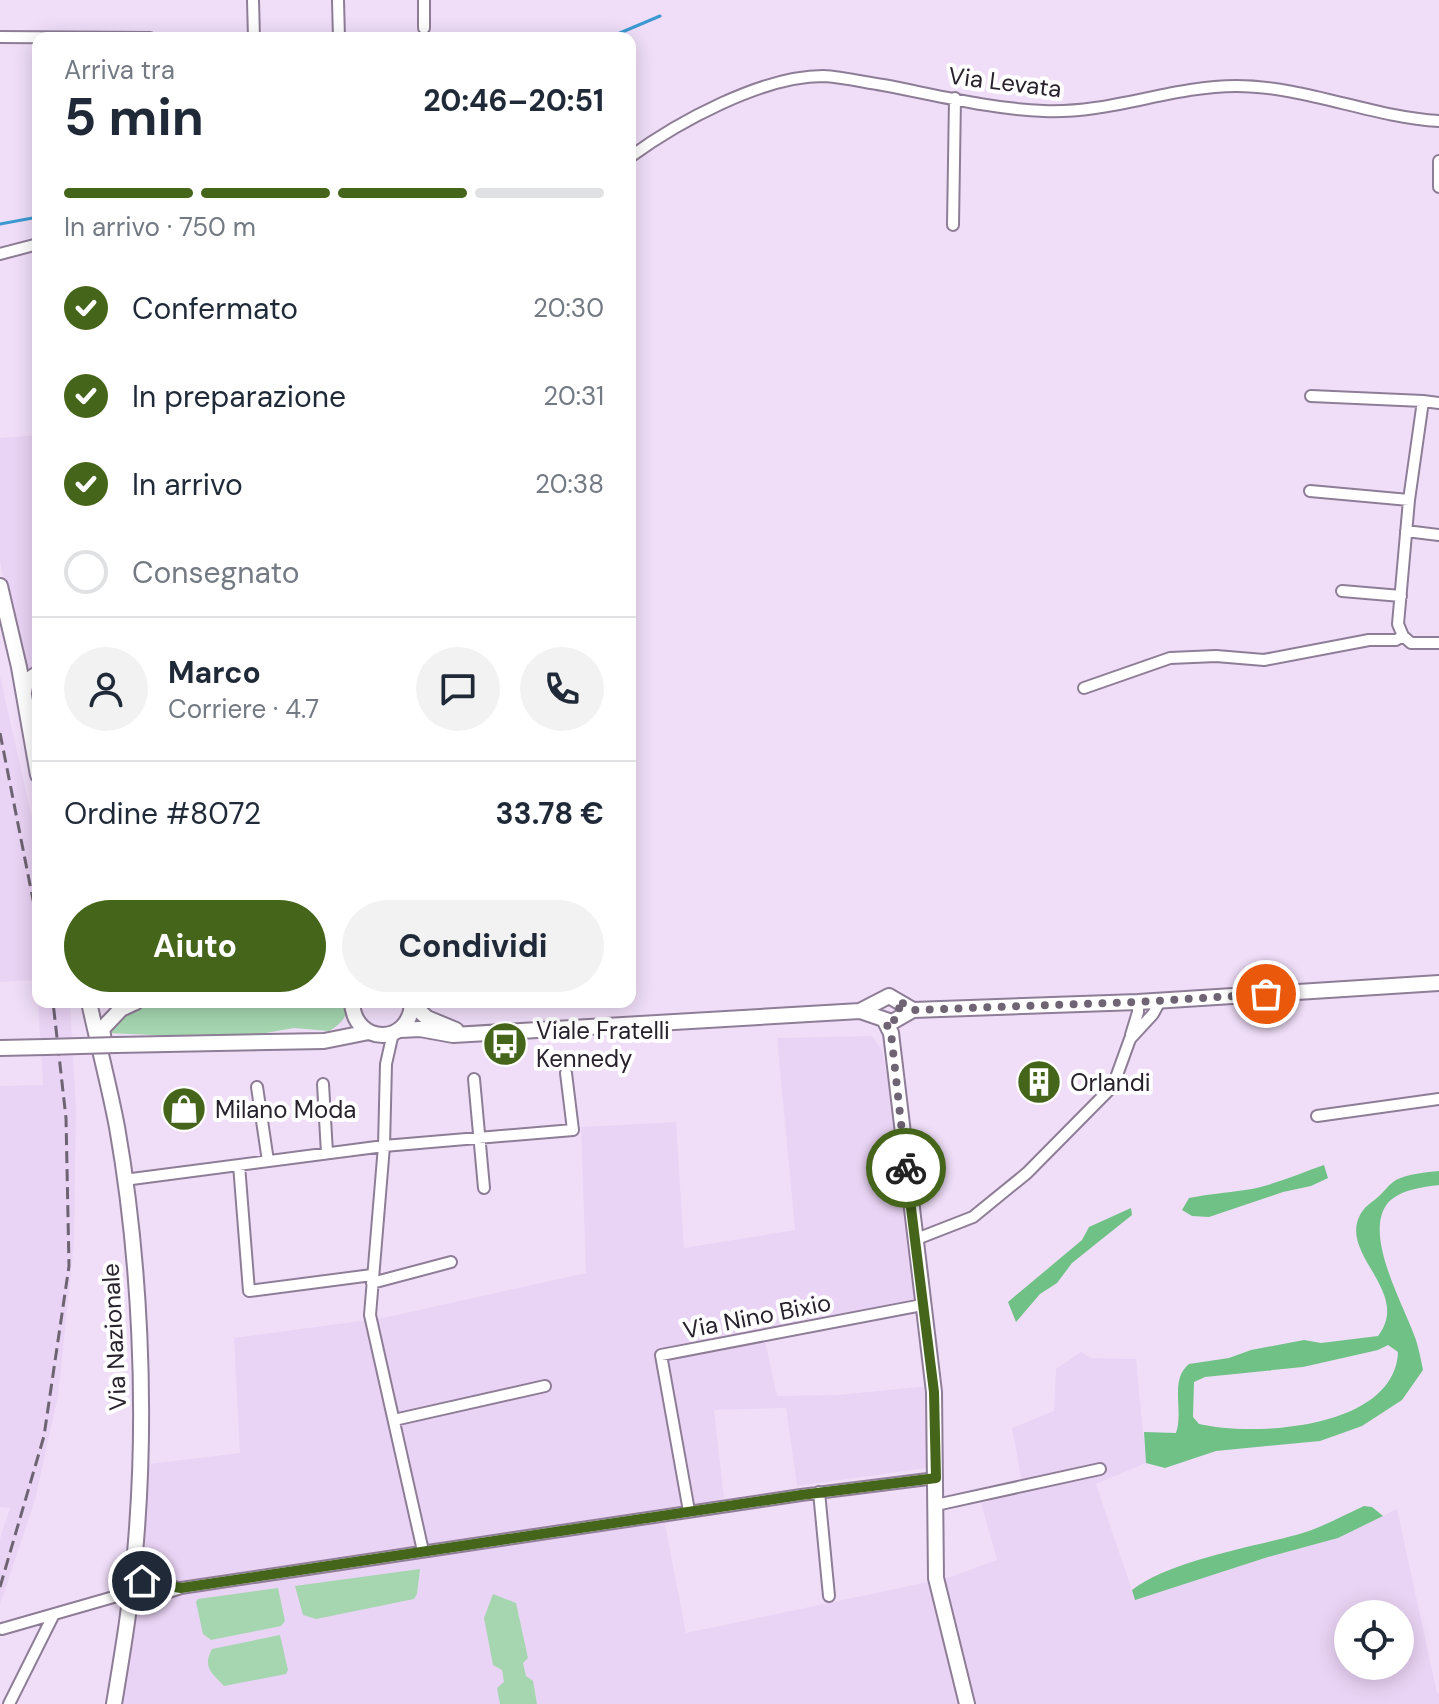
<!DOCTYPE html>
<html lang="it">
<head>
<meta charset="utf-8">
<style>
  body { margin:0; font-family:"DM Sans",sans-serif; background:#f2f2f3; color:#1f2937; height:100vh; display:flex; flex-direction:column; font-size:30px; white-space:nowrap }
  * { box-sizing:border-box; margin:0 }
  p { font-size:26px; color:#747a83 }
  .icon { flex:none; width:44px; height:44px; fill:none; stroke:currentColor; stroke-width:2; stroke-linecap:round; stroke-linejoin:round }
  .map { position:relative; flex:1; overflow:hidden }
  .side { position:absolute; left:32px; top:32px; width:604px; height:976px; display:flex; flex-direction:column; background:#fff; border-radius:16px; box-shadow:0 4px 20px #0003 }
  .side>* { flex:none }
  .fabs { position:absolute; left:1334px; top:1600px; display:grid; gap:16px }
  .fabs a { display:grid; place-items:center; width:80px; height:80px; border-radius:50%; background:#fff; box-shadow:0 4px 20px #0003; font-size:40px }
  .pin { position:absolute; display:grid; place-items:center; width:68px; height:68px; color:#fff; margin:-34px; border:4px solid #fff; border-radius:50%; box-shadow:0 2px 8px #0007 }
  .courier { position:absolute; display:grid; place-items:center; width:80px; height:80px; margin:-40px; border:6px solid #45651b; border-radius:50%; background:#fff; color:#222; box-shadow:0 2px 10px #0007 }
  .headline em { font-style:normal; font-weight:700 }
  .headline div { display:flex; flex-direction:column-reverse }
  .headline { display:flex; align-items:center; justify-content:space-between; height:136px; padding:0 32px }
  h1 { font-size:52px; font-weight:700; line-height:60px }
  .bar { display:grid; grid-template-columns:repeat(4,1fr); gap:12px 8px; align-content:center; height:96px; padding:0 32px }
  .bar i { height:10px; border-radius:6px; background:#e0e1e3 }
  .bar .active { background:#45651b }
  .bar p { grid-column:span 4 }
  .line { display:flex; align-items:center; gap:20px; padding:0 32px; border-top:2px solid #e0e1e3 }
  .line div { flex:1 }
  .round { display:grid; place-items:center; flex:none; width:84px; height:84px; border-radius:42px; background:#f2f2f3 }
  ol { padding:0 32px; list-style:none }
  li { display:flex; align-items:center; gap:24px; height:88px }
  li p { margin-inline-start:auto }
  li .icon { padding:8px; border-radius:50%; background:#45651b; color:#fff; stroke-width:4 }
  li:last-child { color:#747a83 }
  li i { width:44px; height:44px; border:4px solid #e0e1e3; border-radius:50% }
  .button { display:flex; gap:16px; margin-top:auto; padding:16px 32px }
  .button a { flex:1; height:92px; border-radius:48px; background:#45651b; color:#fff; font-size:32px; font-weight:700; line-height:92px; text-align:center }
  .button a+a { background:#f2f2f3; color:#1f2937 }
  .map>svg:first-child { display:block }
  .built { fill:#ead4f5; fill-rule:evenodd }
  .green { fill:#a5d6b0 }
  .forest { fill:#6fc185; fill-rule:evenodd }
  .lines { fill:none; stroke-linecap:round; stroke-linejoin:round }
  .stream { stroke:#3d99d1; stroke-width:3 }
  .street-casing { stroke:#8e7d96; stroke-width:14 }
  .secondary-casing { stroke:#8e7d96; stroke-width:18 }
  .street { stroke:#fff; stroke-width:10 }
  .secondary { stroke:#fff; stroke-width:14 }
  .rail { stroke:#6d6372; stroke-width:3; stroke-dasharray:12 6; stroke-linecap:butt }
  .secondary-bridge-casing { stroke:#8e7d96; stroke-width:18; stroke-linecap:butt }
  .secondary-bridge { stroke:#fff; stroke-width:14 }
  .done { stroke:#6e6473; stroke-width:8; stroke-dasharray:0 14.4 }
  .route { stroke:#45651b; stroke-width:10 }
  .labels { text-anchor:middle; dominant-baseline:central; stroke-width:8; stroke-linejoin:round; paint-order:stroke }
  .street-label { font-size:24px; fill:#28222c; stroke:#fff }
  .poi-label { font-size:24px; fill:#28222c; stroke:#fff; text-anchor:start }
</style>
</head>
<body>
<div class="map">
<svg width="1439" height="1704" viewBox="0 0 1439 1704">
  <rect width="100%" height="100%" fill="#f0def8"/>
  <!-- built -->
  <path class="built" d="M38,435v313l-38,-187v-123z
    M0,676l38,169v150l-1,-15 -37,2z
    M38,1002h32l6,108 -2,133 -16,153 -23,104 -35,105v-66l10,-31 -10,-1v-421l43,-1z
    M872,1036l10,14 12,63 24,199 -153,29 12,55 61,-1 91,-9 -3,82 -129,18 -11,-78 -72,2 10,88 -59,26 21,109 261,-55 50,-18 -16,-57 43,-10 -12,-65 42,-17 2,-42 25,-17 10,6 45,1 10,104 -50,21 39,115 133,-42 70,-19 59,-29 40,184 2,1v10h-1319l16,-119 12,-121 92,-11 -6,-115 149,-20 203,-45 -5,-146 95,-5 8,126 111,-18 -18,-192zM1348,1614h52v52h-52z"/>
  <!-- green -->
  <path class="green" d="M155,1002h192c2,14 -7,23 -18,29l-35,-3 -34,6 -84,2 -69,-3 26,-26z
    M420,1569l-3,25 -3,5 -98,20 -13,-4 -8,-29z
    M278,1588l7,33 -4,5 -70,14 -8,-6 -7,-32 2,-3z
    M493,1594l23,9 12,55 -5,5 3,13 7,5 4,23h-37l-3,-16 7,-6 -2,-12 -9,-5 -9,-47z
    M280,1635l8,35 -2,4 -62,12c-12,-13 -22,-19 -12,-37z"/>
  <!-- forest -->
  <path class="forest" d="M1324,1165l4,13 -17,8 -28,6 -74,25 -17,-1 -10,-6 7,-12c19,-4 37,-5 56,-8 27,-4 53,-16 79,-25z
    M1439,1171v14c-16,2 -41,5 -52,19 -24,32 18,103 29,136 3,10 5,20 7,30l-21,30 -40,26 -42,15 -104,10 -51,17 -19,-5 -2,-31 32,1c8,-22 -7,-53 13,-69l40,-6 22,-8 53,-10 17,3 57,-7c34,-44 -39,-81 -18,-121 4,-8 11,-12 18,-18 6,-5 11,-13 18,-17 11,-6 31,-8 43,-9zM1388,1345l10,7c-3,77 -144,85 -199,72l-6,-7 1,-35 11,-5 98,-10 75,-17z
    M1131,1208l1,7 -60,48 -15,20 -17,11 -24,28 -8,-20 74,-62 7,-13z
    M1364,1506l8,1 11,9 -45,22 -70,19 -133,43 -3,-10c38,-29 116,-42 164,-55 23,-6 46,-19 68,-29z"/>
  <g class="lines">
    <!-- stream -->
    <path class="stream" d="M608,38l52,-22
      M0,224l38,-7"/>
    <!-- street casing -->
    <g class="street-casing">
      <path id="street" d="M253,0l1,38
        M338,0l1,38
        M424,28v-28
        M0,37l150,1
        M630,157c48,-35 132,-81 193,-81 20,1 40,6 60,9 53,10 108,24 161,26 65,3 128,-25 192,-25 69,0 135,31 203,35
        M1439,161v26
        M953,225l2,-127
        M0,254l38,-10
        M1311,396l112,5 -14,99 -11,124 5,12
        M1423,401l16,2
        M1310,491l99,9
        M1406,531l33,4
        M1342,591l59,5
        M1403,636l8,7h28
        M1084,688l86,-30 46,-2 48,4 105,-20h27l7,-4
        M26,692l3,-15 9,-6
        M393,1033l-7,31 -2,82 -14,169 53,236
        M1131,1035l7,-23v-10
        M474,1079l10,109
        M323,1084l4,69
        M257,1087l11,74
        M1317,1116l122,-17
        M239,1165l10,126 123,-16
        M124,1180l260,-34 189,-16 -7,-57
        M914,1240l59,-23 54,-44 86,-87 17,-47 23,-25 7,-13
        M372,1283l79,-21
        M394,1420l151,-34
        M819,1492l10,104
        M936,1505l164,-36
        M689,1511l-28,-156 261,-50
        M133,1577l42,10
        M129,1605l52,-17 620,-93 135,-17
        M2,1629l129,-37
        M9,1704l44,-88"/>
    </g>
    <!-- secondary casing -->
    <g class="secondary-casing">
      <path id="secondary" d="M0,586l19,81 19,108
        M89,1002c9,42 20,83 28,125 23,131 30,281 19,414 -4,55 -13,109 -22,163
        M352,1002c2,44 59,44 60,0
        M412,1004l15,14 29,12
        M860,1011l29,-15 24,14
        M885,1021l6,12 43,359 2,186 31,126
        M400,1030l20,-1 33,6 407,-24 32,11 21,-12 225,-8 301,-19
        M104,1041l-2,-12 19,-20 15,-7
        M116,1045l208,-4 45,-9
        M0,1048l46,-1"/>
    </g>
    <!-- street -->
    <use href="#street" class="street"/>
    <!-- secondary -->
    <use href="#secondary" class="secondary"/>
    <!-- rail -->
    <path class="rail" d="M0,733l38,192
      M0,1587l44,-151 25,-170 -3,-148 -13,-116"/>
    <!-- secondary-bridge casing -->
    <g class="secondary-bridge-casing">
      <path id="secondary-bridge" d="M46,1047l70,-2"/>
    </g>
    <!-- secondary-bridge -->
    <use href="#secondary-bridge" class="secondary-bridge"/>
  </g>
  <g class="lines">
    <!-- done -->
    <path class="done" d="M906,1168l-15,-135 -6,-12 10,-1 5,-6 -2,-14 15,10 225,-8 128,-8"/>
    <!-- route -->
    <path class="route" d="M142,1581l39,7 620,-93 135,-17 -2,-86 -28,-224"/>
  </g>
  <!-- icons -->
  <defs>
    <g id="bus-disc" transform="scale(2.3)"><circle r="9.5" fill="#45651b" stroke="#fff"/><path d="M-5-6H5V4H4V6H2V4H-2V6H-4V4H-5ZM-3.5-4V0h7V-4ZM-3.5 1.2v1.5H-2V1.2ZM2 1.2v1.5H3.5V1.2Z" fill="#fff"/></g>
    <g id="building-disc" transform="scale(2.3)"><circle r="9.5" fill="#45651b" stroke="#fff"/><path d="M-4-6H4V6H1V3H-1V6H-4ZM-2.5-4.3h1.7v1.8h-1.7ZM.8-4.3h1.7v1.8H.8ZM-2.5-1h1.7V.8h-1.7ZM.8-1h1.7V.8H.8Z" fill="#fff"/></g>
    <g id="shop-disc" transform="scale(2.3)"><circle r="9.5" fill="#45651b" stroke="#fff"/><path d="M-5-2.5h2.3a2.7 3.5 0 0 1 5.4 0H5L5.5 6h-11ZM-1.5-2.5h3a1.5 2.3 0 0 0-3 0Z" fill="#fff"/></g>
  </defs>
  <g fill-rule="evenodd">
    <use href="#bus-disc" x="505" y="1044"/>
    <use href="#building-disc" x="1039" y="1082"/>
    <use href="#shop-disc" x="184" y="1109"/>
  </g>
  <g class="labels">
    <!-- street labels -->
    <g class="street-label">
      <text transform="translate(1005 82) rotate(7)">Via Levata</text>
      <text transform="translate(757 1316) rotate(-11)">Via Nino Bixio</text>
      <text transform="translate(114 1337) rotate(-93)">Via Nazionale</text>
    </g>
    <!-- poi labels -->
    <g class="poi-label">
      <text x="536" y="1030">Viale Fratelli<tspan x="536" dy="28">Kennedy</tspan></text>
      <text x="1070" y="1082">Orlandi</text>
      <text x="215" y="1109">Milano Moda</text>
    </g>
  </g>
</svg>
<div class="fabs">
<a><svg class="icon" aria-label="locate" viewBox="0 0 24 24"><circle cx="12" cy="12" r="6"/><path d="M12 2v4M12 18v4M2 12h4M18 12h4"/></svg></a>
</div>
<div class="pin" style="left:1266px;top:994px;background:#ea580c"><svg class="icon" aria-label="bag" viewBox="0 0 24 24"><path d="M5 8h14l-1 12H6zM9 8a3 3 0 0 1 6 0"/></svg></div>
<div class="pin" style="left:142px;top:1581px;background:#1f2937"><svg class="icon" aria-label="home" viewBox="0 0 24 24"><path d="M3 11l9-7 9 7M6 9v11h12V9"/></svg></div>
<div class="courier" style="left:906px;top:1168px"><svg class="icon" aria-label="bike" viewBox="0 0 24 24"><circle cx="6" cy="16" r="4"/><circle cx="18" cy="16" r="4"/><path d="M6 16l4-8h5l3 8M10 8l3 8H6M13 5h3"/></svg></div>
<section class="side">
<div class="headline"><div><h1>5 min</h1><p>Arriva tra</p></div><em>20:46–20:51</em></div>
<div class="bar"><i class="active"></i><i class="active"></i><i class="active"></i><i></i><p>In arrivo · 750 m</p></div>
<ol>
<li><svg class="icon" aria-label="check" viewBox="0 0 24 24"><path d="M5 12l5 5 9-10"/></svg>Confermato<p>20:30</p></li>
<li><svg class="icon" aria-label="check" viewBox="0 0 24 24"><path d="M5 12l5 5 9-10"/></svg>In preparazione<p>20:31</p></li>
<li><svg class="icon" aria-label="check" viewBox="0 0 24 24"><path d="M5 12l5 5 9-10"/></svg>In arrivo<p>20:38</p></li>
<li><i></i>Consegnato</li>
</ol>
<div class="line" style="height:144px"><a class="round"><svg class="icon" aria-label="person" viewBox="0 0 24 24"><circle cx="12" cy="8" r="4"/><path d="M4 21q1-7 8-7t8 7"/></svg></a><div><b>Marco</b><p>Corriere · 4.7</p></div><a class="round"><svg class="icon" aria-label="chat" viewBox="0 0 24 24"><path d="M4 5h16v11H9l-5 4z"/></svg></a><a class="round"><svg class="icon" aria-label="phone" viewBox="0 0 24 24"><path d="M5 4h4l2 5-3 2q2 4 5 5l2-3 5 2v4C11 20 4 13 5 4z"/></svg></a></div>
<div class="line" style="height:104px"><div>Ordine #8072</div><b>33.78 €</b></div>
<div class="button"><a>Aiuto</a><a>Condividi</a></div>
</section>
</div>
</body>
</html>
